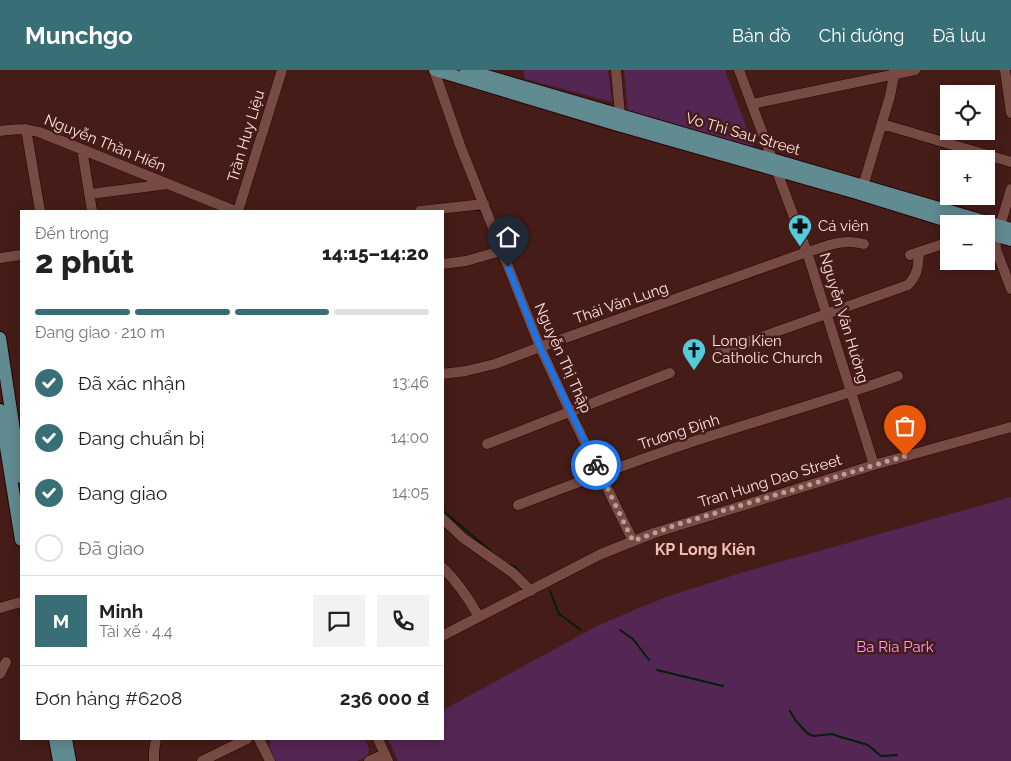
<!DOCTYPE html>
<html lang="vi">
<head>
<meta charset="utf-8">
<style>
  body { margin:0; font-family:Raleway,sans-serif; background:#f2f2f2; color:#222; height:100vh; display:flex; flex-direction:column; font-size:19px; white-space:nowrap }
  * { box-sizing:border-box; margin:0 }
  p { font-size:16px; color:#767676 }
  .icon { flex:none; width:28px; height:28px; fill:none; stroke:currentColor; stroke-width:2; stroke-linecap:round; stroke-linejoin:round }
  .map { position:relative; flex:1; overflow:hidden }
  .side { position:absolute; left:20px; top:140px; width:424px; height:530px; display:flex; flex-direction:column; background:#fff; border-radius:0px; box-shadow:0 2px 12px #0003 }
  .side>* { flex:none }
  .controls { position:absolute; left:940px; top:15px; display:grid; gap:10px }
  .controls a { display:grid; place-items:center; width:55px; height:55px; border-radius:0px; background:#fff; box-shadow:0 2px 12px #0003; font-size:25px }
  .pin { position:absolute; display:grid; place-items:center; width:42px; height:42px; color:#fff; margin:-51px -21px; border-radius:50% 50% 50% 0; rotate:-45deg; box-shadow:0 0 5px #0007 }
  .pin .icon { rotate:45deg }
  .courier { position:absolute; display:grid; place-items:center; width:50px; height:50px; margin:-25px; border:4px solid #1a73e8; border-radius:50%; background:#fff; color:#222; box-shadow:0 1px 6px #0007 }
  .headline em { font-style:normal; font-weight:800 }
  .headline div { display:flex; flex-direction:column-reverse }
  .headline { display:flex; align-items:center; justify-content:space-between; height:85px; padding:0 15px }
  h1 { font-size:32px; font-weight:800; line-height:38px }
  .bar { display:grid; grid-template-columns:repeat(4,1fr); gap:8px 5px; align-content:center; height:60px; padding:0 15px }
  .bar i { height:6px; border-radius:4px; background:#e0e0e0 }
  .bar .current { background:#386e75 }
  .bar p { grid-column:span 4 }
  .line { display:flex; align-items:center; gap:12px; padding:0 15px; border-top:1px solid #e0e0e0 }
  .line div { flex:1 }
  .round { display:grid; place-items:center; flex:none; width:52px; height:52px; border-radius:0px; background:#f2f2f2 }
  ol { padding:0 15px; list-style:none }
  li { display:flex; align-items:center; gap:15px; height:55px }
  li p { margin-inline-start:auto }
  li .icon { padding:5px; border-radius:50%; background:#386e75; color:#fff; stroke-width:4 }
  li:last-child { color:#767676 }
  li i { width:28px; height:28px; border:2px solid #e0e0e0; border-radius:50% }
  header { display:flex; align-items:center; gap:30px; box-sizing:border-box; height:70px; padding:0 25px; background:#386e75; color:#fff }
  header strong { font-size:24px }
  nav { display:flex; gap:28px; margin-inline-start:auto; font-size:18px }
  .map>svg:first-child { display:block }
  .green { fill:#542654 }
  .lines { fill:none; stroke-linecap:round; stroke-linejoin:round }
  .stream { stroke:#031f09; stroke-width:2 }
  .minor-casing { stroke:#290403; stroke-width:11 }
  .major-casing { stroke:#290403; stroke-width:14 }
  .minor { stroke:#784a44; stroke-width:10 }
  .major { stroke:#608b91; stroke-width:12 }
  .done { stroke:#bd9d99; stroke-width:5; stroke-dasharray:0 9 }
  .route { stroke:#1a73e8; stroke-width:6 }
  .labels { text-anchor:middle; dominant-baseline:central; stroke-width:5; stroke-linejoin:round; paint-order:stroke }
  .street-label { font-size:15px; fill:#fee2de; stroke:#451c18 }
  .poi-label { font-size:15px; fill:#fee2de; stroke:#451c18; text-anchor:start }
  .park-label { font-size:15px; fill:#fa99f8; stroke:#451c18 }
  .neighbourhood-label { font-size:16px; font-weight:bold; fill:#f1bbb3; stroke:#451c18 }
</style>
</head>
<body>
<header>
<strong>Munchgo</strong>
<nav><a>Bản đồ</a><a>Chỉ đường</a><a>Đã lưu</a></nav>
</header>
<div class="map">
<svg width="1011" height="691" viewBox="0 0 1011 691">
  <rect width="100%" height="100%" fill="#451c18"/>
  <!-- green -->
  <path class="green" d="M523,0h85l4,32 -87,-23z
    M624,0h101l31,83 -128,-42z
    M1011,427v264h-613l-10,-22h54l1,-29 154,-84 44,-19 28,-11 75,-24z
    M271,669h94l4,10 -1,7 -11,5h-83l-5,-12z"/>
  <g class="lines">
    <!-- stream -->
    <path class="stream" d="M442,440l52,44
      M508,494l9,4 2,5
      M550,521l9,23 22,16
      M620,560l13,9 16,21
      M657,600l66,16
      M790,641l6,10 11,12 6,3 19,-2 9,3 27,8 13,11 16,-1"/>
    <!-- minor casing -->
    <g class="minor-casing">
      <path id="minor" d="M434,0l26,75 80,202 30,65 63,129
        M616,0l4,45 -2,6
        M739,0l68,182 67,213
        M1005,0l6,43
        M752,34l163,-34
        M882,54l129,38
        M26,59l14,82
        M0,61c14,-2 25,-3 39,1l196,79
        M82,79l10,62
        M863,116l27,-90 4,-21v-5
        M90,124l78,-10
        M238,141l44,-141
        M420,141l64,-7
        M1000,156l11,-37
        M995,165l1,14 15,40
        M910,185l39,-13
        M0,188l21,-3
        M442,194l24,-3 35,-10
        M719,282l189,-67c10,-11 10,-18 11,-33
        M442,304l24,-3 29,-7 45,-17 267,-95c21,-6 35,-14 57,-8
        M487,374l183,-71
        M518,435c63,-24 127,-48 192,-69 63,-20 126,-38 188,-60
        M442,448l21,20 50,35 18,18
        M442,497c16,15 27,32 37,50
        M0,538l21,-6
        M442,566l159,-82 53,-21 220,-68 137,-38
        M0,604l6,-12
        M259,669l11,22
        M378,669l10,22
        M154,691v-10l2,-12
        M202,691l45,-22
        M369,691l16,-7"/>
    </g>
    <!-- major casing -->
    <g class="major-casing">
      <path id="major" d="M435,0l183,55 239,68 100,31
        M466,0l545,159
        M986,163l25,7
        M0,268l21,139
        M0,340l21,130
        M55,669l4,22
        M66,669l4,22"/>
    </g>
    <!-- minor -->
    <use href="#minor" class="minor"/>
    <!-- major -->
    <use href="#major" class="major"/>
  </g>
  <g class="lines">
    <!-- done -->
    <path class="done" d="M596,395l37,76 46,-17 226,-68"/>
    <!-- route -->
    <path class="route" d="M508,197l32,80 56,118"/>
  </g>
  <!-- icons -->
  <defs>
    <g id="pharmacy-pin" transform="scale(1.25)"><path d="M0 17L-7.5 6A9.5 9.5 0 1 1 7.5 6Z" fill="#53cbdb" stroke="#451c18"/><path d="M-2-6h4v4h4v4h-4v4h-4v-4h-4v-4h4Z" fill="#111"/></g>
    <g id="church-pin" transform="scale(1.25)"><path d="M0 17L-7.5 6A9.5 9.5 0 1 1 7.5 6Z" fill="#53cbdb" stroke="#451c18"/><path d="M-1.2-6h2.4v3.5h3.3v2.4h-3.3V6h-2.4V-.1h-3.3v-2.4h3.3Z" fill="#111"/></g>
  </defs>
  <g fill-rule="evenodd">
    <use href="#pharmacy-pin" x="800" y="156"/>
    <use href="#church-pin" x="694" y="280"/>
  </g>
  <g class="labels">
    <!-- street labels -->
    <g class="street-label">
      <text transform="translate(743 64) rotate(16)">Vo Thi Sau Street</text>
      <text transform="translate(246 66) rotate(-73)">Trần Huy Liệu</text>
      <text transform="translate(105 73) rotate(22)">Nguyễn Thần Hiến</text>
      <text transform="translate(621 233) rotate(-19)">Thái Văn Lung</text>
      <text transform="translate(844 248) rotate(73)">Nguyễn Văn Hưởng</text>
      <text transform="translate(563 288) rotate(66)">Nguyễn Thị Thập</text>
      <text transform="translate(679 362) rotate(-18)">Trương Định</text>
      <text transform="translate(770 411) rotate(-17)">Tran Hung Dao Street</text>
    </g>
    <!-- poi labels -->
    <g class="poi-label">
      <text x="818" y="156">Cá viên</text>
      <text x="712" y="271">Long Kien<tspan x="712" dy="17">Catholic Church</tspan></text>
    </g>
    <!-- park labels -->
    <g class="park-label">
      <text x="895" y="577">Ba Ria Park</text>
    </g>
    <!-- neighbourhood labels -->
    <g class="neighbourhood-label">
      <text x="705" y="479">KP Long Kiên</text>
    </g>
  </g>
</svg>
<div class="controls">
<a><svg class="icon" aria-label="locate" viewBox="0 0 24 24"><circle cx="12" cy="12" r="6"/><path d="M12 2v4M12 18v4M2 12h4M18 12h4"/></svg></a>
<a>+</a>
<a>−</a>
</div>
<div class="pin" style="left:905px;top:386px;background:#ea580c"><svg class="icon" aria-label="bag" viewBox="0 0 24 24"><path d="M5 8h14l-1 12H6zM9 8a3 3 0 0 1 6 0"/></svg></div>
<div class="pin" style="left:508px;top:197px;background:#1f2937"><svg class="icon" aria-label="home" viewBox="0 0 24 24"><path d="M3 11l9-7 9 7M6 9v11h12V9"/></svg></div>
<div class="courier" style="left:596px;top:395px"><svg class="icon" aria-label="bike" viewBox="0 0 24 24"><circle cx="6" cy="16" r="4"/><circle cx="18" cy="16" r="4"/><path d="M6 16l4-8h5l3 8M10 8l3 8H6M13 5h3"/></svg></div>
<section class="side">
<div class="headline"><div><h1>2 phút</h1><p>Đến trong</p></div><em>14:15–14:20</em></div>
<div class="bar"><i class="current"></i><i class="current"></i><i class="current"></i><i></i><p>Đang giao · 210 m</p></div>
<ol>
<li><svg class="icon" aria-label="check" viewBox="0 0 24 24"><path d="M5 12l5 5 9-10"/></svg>Đã xác nhận<p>13:46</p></li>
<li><svg class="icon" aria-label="check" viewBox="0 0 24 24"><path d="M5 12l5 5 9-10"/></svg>Đang chuẩn bị<p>14:00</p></li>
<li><svg class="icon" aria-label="check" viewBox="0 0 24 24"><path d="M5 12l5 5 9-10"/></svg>Đang giao<p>14:05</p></li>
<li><i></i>Đã giao</li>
</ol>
<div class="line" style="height:90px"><b class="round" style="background:#386e75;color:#fff">M</b><div><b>Minh</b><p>Tài xế · 4.4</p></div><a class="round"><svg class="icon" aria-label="chat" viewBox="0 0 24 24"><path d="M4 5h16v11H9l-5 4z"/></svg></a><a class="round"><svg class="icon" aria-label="phone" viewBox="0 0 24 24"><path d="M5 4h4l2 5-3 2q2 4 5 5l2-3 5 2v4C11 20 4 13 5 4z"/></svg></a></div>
<div class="line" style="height:65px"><div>Đơn hàng #6208</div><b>236 000 ₫</b></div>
</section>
</div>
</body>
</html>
